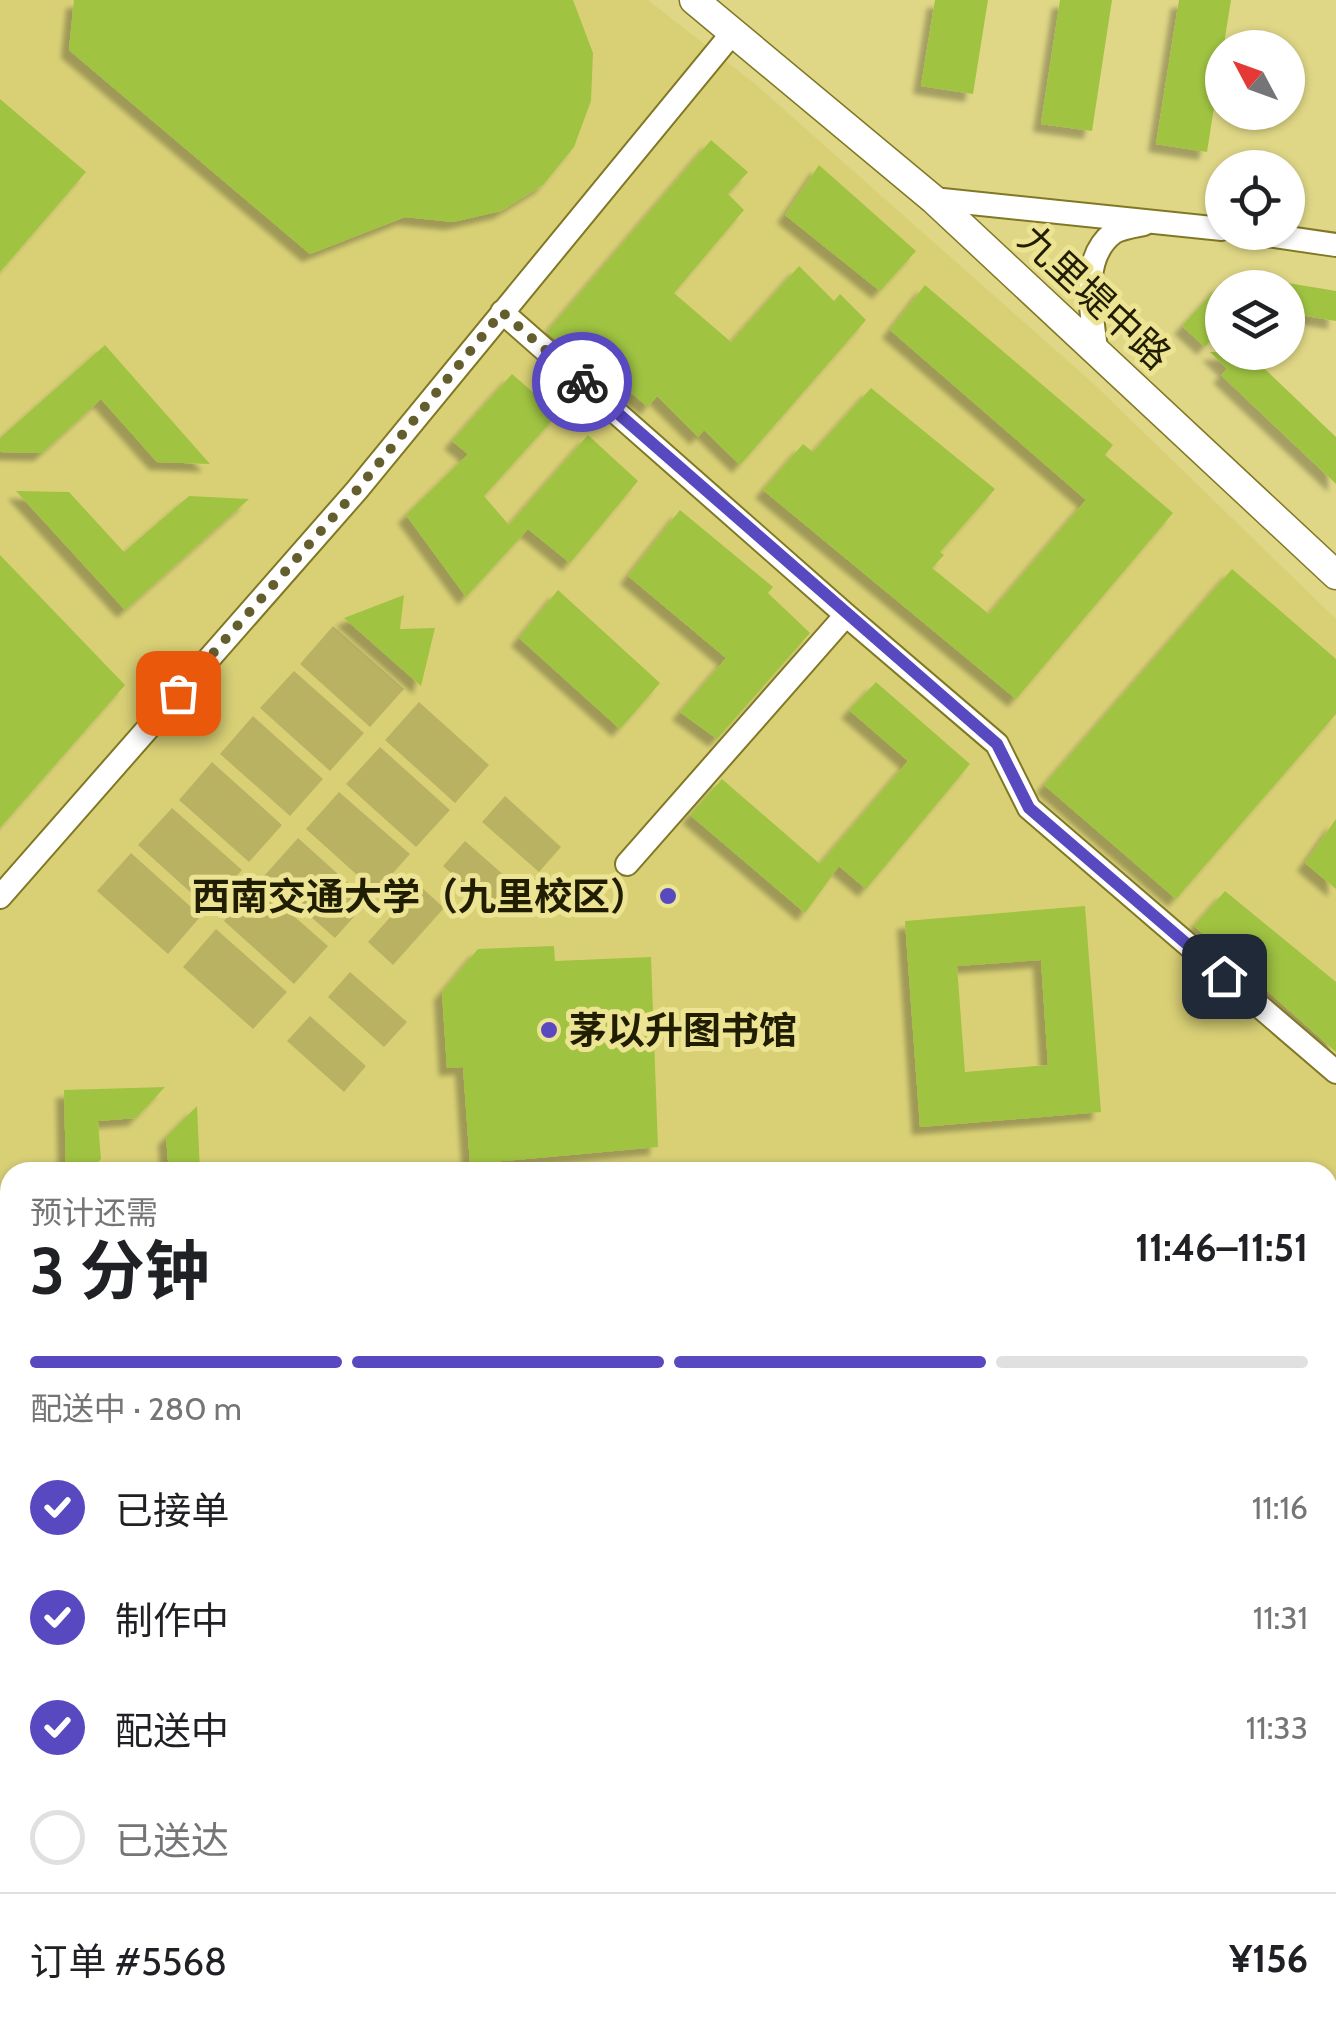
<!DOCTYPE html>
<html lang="zh">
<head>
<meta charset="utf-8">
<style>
  body { margin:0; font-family:Cabin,"Noto Sans SC",sans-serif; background:#f6f6f6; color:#202124; height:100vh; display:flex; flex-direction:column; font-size:38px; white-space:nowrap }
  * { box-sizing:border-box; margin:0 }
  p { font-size:32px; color:#757577 }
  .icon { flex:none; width:55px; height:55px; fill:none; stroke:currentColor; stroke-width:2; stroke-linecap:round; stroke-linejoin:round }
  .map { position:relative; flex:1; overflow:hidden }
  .drawer { position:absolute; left:0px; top:1162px; width:1338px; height:882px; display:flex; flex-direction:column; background:#fff; border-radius:30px 30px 0 0; box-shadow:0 2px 8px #0004 }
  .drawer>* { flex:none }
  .needle { width:65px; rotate:311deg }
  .tools { position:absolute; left:1205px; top:30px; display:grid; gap:20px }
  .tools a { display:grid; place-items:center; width:100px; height:100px; border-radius:50%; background:#fff; box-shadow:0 2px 8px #0004; font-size:50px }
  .pin { position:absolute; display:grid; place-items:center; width:85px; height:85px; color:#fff; margin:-42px; border-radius:20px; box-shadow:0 5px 15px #0006 }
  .courier { position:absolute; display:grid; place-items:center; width:100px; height:100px; margin:-50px; border:8px solid #5949c1; border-radius:50%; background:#fff; color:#222; box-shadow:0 2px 12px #0007 }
  .summary em { font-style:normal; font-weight:700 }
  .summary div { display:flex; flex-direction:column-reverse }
  .summary { display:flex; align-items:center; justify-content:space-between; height:170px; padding:0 30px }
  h1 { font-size:65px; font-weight:700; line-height:75px }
  .bar { display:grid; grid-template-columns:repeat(4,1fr); gap:15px 10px; align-content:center; height:120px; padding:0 30px }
  .bar i { height:12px; border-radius:8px; background:#e0e0e0 }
  .bar .on { background:#5949c1 }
  .bar p { grid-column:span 4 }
  .line { display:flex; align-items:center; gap:25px; padding:0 30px; border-top:2px solid #e0e0e0 }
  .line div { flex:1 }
  ol { padding:0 30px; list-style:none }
  li { display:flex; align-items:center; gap:30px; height:110px }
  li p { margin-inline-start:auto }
  li .icon { padding:10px; border-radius:50%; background:#5949c1; color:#fff; stroke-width:4 }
  li:last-child { color:#757577 }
  li i { width:55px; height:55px; border:5px solid #e0e0e0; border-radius:50% }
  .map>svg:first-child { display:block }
  .built { fill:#d9d076 }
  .green { fill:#bab263 }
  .water { fill:#25b6df }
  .building { fill:#a0c442; fill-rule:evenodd; filter:url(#shadow) }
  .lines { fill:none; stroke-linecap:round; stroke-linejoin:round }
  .minor-casing { stroke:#817825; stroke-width:26 }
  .tertiary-casing { stroke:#817825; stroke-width:31 }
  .secondary-casing { stroke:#817825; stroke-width:34 }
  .trunk-casing { stroke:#4b9369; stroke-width:41 }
  .minor { stroke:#fff; stroke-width:22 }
  .tertiary { stroke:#fff; stroke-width:28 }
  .secondary { stroke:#fff; stroke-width:30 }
  .trunk { stroke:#82dbb4; stroke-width:38 }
  .done { stroke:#645e2f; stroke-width:10; stroke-dasharray:0 18 }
  .route { stroke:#5949c1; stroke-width:12 }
  .poi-dot { fill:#5949c1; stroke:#ece493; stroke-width:4 }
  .labels { text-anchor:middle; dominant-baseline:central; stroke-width:10; stroke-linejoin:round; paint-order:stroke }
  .street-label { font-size:38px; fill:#211d00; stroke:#ece493 }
  .poi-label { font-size:38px; font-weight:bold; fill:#211d00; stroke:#ece493; text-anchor:end }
</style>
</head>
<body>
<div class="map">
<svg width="1336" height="2043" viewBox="0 0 1336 2043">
  <defs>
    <filter id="shadow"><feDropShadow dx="-8" dy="8" stdDeviation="2.5" flood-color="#0004"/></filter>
  </defs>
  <rect width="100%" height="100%" fill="#dfd786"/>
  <!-- built -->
  <path class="built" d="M0,0h648l106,83 341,302 241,234v1264l-8,11v-722h-1318v863h1205l-6,8h-1209z"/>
  <!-- green -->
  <path class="green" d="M333,626l71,63 -34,38 -70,-63z
    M294,671l70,62 -34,38 -70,-63z
    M419,702l70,63 -34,38 -70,-63z
    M253,716l70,63 -33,37 -70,-62z
    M380,747l70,63 -34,37 -70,-63z
    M212,762l70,63 -33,37 -70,-62z
    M339,792l71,62 -34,38 -70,-63z
    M505,796l56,51 -22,25 -57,-50z
    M172,808l70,62 -34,38 -70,-63z
    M298,838l70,63 -33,37 -71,-62z
    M465,841l57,50 -22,26 -57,-51z
    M131,853l70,63 -33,38 -71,-63z
    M257,884l71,62 -34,38 -70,-63z
    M419,885l25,23 -51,57 -25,-23z
    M216,929l71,63 -34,37 -70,-62z
    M350,972l57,50 -23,25 -56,-50z
    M310,1016l56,50 -22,26 -57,-51z"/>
  <!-- water -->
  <path class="water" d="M10,1655v162l-10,-8v-150z
    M230,2035h316l-2,8h-316z"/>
  <!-- building -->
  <path class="building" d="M74,0h499l20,53 -2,48 -17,46 -31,38 -42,26 -48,11 -48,-5 -95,37 -241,-204z
    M935,0h53l-15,94 -52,-8z
    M1060,0h52l-20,131 -51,-7z
    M1179,0h52l-24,152 -51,-8z
    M0,99l86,73 -86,100z
    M711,140l37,32 -20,22 16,16 -70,83 57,49 68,-76 35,35 6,-7 26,26 -126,145 -36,-35 -6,7 -41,-41 -9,11 -42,-35 -5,7 -54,-47z
    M819,165l97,86 -36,40 -95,-76z
    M1222,282v46l-17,19 -23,-21z
    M1288,283l48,8v30l-48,-8z
    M925,285l188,160 -8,10 68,58 -157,186 -253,-209 40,-46 10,8 58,-64 124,101 -55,63 4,3 -12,13 57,46 97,-114 -196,-170z
    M105,345l105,119 -53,-2 -56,-63 -59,54 -42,-1v-14z
    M1210,352h37l89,85v47l-115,-109 6,-6z
    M512,374l46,40 -74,82 25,29 79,-90 50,46 -68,82 -42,-34 -62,68 -60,-82 62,-61 -16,-13z
    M16,491l53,1 55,60 65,-56 60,3 -124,111z
    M680,510l93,77 -5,6 42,40 -93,106 -37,-27 46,-54 -98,-82z
    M0,555l125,130 -125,143z
    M1232,569l104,90v55l-160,185 -132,-114z
    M558,590l102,93 -40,46 -101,-91z
    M404,595l-4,34 35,-1 -14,58 -77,-68z
    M876,682l94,82 -104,125 -27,-23 -34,47 -115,-98 32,-36 98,85 88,-103 -59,-51z
    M1336,819v70l-31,-26z
    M1225,891l111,91v70l-142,-126z
    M1085,906l16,206 -181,15 -15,-206zM1041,960l7,105 -83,7 -8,-106z
    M554,946l1,15 96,-4 7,190 -188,17 -7,-97 -16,1 -5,-76 36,-43z
    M165,1087l-29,31 -38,3 3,38 -12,13h-23l-2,-82z
    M197,1106l3,66h-31l-3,-35z"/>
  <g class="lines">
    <!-- minor casing -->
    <g class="minor-casing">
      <path id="minor" d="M933,199l289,30
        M1246,232l90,13
        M502,312l344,303 151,129 32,64 307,264
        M1096,349c-4,-36 -17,-90 17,-116 7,-5 21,-7 31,-9
        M627,864l219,-249
        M0,897l357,-407 377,-459
        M1328,1552l8,9
        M1328,1735l8,-10
        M1328,1805l8,7
        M880,2043l7,-8"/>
    </g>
    <!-- tertiary casing -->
    <g class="tertiary-casing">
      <path id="tertiary" d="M694,0l239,199 403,376"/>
    </g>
    <!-- secondary casing -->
    <g class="secondary-casing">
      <path id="secondary" d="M1328,1949l8,-11
        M1253,2043l6,-8"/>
    </g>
    <!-- trunk casing -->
    <g class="trunk-casing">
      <path id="trunk" d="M1328,2009l8,-10
        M1300,2043l7,-8"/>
    </g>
    <!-- minor -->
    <use href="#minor" class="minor"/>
    <!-- tertiary -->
    <use href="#tertiary" class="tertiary"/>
    <!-- secondary -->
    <use href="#secondary" class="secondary"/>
    <!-- trunk -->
    <use href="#trunk" class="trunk"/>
  </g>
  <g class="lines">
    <!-- done -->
    <path class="done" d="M178,693l179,-203 145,-178 80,70"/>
    <!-- route -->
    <path class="route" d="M582,382l415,362 32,64 195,168"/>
  </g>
  <!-- markers -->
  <g class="poi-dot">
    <circle cx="668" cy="896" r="10"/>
    <circle cx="549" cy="1030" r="10"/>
  </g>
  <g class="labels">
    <!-- street labels -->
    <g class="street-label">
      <text transform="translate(1095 297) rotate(43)">九里堤中路</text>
    </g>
    <!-- poi labels -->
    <g class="poi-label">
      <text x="648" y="896">西南交通大学（九里校区）</text>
      <text x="569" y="1030" text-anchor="start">茅以升图书馆</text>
    </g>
  </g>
</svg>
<div class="tools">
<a><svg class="needle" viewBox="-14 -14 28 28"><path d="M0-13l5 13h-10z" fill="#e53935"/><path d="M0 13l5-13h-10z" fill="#757577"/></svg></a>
<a><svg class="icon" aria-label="locate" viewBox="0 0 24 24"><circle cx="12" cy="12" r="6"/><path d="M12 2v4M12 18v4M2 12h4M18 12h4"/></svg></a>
<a><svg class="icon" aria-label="layers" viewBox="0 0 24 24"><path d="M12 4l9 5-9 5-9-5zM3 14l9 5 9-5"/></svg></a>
</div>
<div class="pin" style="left:178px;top:693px;background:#ea580c"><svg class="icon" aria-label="bag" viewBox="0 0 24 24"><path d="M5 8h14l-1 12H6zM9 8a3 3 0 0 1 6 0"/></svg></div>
<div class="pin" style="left:1224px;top:976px;background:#1f2937"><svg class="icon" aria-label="home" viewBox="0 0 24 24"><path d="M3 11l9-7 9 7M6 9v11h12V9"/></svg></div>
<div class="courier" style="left:582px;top:382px"><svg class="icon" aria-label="bike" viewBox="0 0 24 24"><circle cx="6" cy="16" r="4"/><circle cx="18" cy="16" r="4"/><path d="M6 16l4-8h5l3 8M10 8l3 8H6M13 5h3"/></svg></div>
<section class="drawer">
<div class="summary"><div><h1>3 分钟</h1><p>预计还需</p></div><em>11:46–11:51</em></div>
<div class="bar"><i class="on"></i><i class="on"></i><i class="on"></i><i></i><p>配送中 · 280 m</p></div>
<ol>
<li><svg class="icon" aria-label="check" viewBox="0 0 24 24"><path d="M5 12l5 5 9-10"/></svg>已接单<p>11:16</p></li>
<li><svg class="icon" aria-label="check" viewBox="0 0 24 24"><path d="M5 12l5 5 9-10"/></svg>制作中<p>11:31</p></li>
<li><svg class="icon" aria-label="check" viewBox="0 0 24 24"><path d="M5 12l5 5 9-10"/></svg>配送中<p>11:33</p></li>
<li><i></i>已送达</li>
</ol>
<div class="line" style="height:130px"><div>订单 #5568</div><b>¥156</b></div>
</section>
</div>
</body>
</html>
